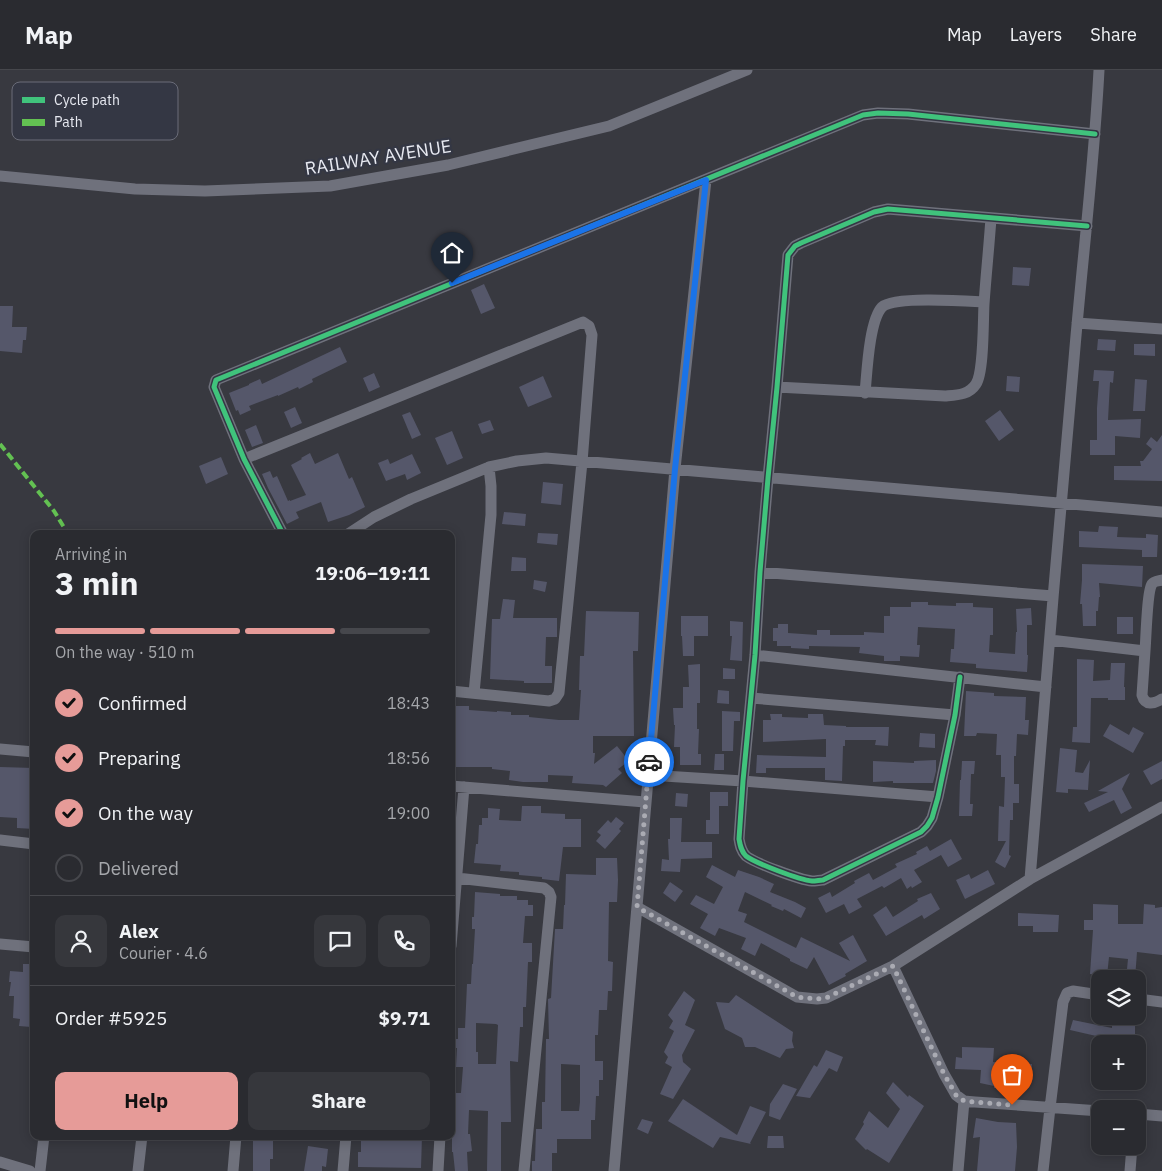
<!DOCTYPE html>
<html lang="en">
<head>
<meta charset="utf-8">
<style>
  body { margin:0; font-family:"IBM Plex Sans",sans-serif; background:#36373c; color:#f1f3f6; height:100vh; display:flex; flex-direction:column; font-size:19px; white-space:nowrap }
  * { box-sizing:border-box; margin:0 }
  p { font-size:16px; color:#a5a7ab }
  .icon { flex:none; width:28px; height:28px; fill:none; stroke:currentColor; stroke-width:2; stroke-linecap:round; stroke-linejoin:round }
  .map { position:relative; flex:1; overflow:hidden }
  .sheet { position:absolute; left:30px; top:460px; width:425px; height:610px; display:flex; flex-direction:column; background:#2a2b30; border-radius:10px; box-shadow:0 2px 12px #0003,0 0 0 1px #46474c }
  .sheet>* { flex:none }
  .fabs { position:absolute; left:1091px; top:900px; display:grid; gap:10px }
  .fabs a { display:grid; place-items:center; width:55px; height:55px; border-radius:10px; background:#2a2b30; box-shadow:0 2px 12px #0003,0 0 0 1px #46474c; font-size:25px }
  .pin { position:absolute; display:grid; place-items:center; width:42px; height:42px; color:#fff; margin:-51px -21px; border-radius:50% 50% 50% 0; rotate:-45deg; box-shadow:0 0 5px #0007 }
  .pin .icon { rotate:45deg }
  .courier { position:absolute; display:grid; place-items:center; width:50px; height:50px; margin:-25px; border:4px solid #1a73e8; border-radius:50%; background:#fff; color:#222; box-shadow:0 1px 6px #0007 }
  .summary em { font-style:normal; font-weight:700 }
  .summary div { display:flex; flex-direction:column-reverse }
  .summary { display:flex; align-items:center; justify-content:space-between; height:85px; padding:0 25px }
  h1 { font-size:32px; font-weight:700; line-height:38px }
  .bar { display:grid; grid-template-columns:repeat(4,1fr); gap:8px 5px; align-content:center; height:60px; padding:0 25px }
  .bar i { height:6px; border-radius:4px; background:#46474c }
  .bar .current { background:#e69b98 }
  .bar p { grid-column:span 4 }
  .line { display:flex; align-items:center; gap:12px; padding:0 25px; border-top:1px solid #46474c }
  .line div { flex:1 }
  .round { display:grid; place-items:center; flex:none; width:52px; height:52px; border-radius:10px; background:#36373c }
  ol { padding:0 25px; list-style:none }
  li { display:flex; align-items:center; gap:15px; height:55px }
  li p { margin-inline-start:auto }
  li .icon { padding:5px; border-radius:50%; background:#e69b98; color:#111; stroke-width:4 }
  li:last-child { color:#a5a7ab }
  li i { width:28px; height:28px; border:2px solid #46474c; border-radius:50% }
  .cta { display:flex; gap:10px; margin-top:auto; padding:10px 25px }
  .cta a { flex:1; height:58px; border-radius:10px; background:#e69b98; color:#111; font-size:20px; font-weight:700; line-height:58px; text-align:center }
  .cta a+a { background:#36373c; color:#f1f3f6 }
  header { display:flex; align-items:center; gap:30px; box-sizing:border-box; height:70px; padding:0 25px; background:#2a2b30; border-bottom:1px solid #46474c }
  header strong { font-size:24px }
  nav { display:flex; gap:28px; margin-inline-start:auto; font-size:18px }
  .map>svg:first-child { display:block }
  .building { fill:#55576a; fill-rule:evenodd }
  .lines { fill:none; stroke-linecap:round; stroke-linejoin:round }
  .minor { stroke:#6f717c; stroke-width:11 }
  .quiet { stroke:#63c152; stroke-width:4; stroke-dasharray:8 4; stroke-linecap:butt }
  .cycleway-casing { stroke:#343744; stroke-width:8 }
  .cycleway { stroke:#40c37c; stroke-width:5 }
  .done { stroke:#aaabb3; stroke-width:5; stroke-dasharray:0 9 }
  .route { stroke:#1a73e8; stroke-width:6 }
  .labels { text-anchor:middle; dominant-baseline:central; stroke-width:4.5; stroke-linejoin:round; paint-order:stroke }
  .street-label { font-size:18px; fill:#e7e9f1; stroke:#343744 }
  .key { fill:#343744; stroke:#6a6c78; stroke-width:1 }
  .key-label { font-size:14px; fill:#e7e9f1 }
</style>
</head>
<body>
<header>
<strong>Map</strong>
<nav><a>Map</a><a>Layers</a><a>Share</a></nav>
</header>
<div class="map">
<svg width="1162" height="1101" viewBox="0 0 1162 1101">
  <rect width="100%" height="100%" fill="#383940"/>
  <!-- building -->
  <path class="building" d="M1013,197l18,1 -2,18 -17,-1z
    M484,214l11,24 -14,6 -10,-24z
    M0,236h13l-1,21h15l-1,13h-3l-1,13 -22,-2z
    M1098,269l18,1 -1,11 -18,-1z
    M1134,274h21v12l-21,-1z
    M340,277l7,15 -35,17 1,3 -14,7 -1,-2 -20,9v-1l-29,11 2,4 -11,5 -2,-5 -2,1 -7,-18 20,-8v-1l11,-5 2,5z
    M1094,300l20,1 -1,12 -3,-1 -2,38 33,-1 -1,19 -25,-2v19h-25v-15h7v-32l2,-27h-6z
    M374,303l6,14 -11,5 -6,-14z
    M543,306l9,21 -24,10 -9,-20z
    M1007,306l13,1 -1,15 -13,-1z
    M1135,309l12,1 -2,31h-12z
    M295,337l7,16 -11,5 -7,-16z
    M1000,340l14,20 -15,11 -14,-20z
    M410,342l11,23 -9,4 -10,-24z
    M490,350l4,10 -12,4 -4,-10z
    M256,355l7,18 -11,4 -7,-17z
    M452,361l11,27 -16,7 -12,-27z
    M1162,365v46l-48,-1v-14h27l-1,-5h3l9,-12 -6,-5 5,-7 6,5z
    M310,383l5,11 23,-11 11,26 3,-2 13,30 -16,8 -21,7 -7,-20 -25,10 3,6 -12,6 -19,-36 -6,-14 8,-3 3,7 4,-2 11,25 2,-1v1l16,-6 -15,-30 11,-6 -1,-1z
    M412,384l9,19 -14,7 -2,-6 -19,7 -8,-18 10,-4 2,5z
    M221,387l7,17 -22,10 -7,-18z
    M543,412l20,2 -2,21 -20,-2z
    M504,442l22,2 -1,12 -23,-2z
    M1099,456l19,1 -1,10 29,1v-4l12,1 -1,22h-15v-7l-63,-3v-16l19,1z
    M538,463l20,1 -1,11 -20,-2z
    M512,487l14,1v13h-15z
    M1082,494l61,2 -1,21 -43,-4 1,14h-1l-1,14h-2v15h-13l-1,-22h-2l2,-24z
    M534,510l13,2 -2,10 -12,-3z
    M503,529l12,1 -2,18h44v19h-11l-1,29h7v17h-28v-2l-34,-2 2,-60h8z
    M911,532h17v3l28,1v-3h17v4l20,1v27h-3l-1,17 26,2 1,-22h1l-1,-23 15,-1 1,17h-5v30h1l-1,17 -51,-4v-4l-26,-2 1,-13h3l1,-20 -37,-2 -1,18h3l-1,12 -19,-1v5h-16v-5l-25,-3 1,-6 -51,-1v3l-18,-1v-2h-14v-5h-4v-13h5v-4h10v9l29,2v-5h13v5h34v-3l20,1v-17h6v-9h21z
    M586,541l53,1 -1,39h-5l1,85h-41v17h2l-1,11 23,-18 12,15 -11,8 4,4 -16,14 -3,-2 -31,-2 1,-7 -25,-1v7h-25l-14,-2 1,-9 -18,-2v-2h-40l2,-61h15v4l28,2v-1l14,1v3h18v2l30,3h20l2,-30h-2l1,-34h4z
    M681,546h27v20h-14v20h-11l-1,-20h-1z
    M1117,547h16v17h-16z
    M730,551l13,1 -1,39 -12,-1 2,-24h-2z
    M1077,589l17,1 -1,21 17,-1 1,-17h14l-1,24h1v13h-17v-2h-17l-1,45 -18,-1 1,-15h4z
    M700,594v39h-3v26h2l-1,25h3v11h-21v-18h-6l1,-22h-1l-1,-17h10v-21h6l-1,-22z
    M723,598l12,1v10h-12z
    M718,620l11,1v13l-12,-1z
    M966,621l28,2v3l32,1 -1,23h4l-1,15 -11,-1 -1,22h-2v28h5v19h-6v17h-3l-1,35 2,1 -6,12 -10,-6 11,-21h-8l1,-35 5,1 1,-30h-4v-22h-5l1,-21 -20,-1 -1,3h-12z
    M722,641l18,1v9h-6l-1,30h-11z
    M770,644h12v3l26,1v-4h15l1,11 22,1v1h43l-1,19 -13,-1 1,-5h-31v6h-2l-1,35 -17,-1v-12h-59v5h-10l1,-18 69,2v-18l-63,3v-22h8z
    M1110,654l19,11 4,-8 11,6 -11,20 -30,-17z
    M920,663l15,1v14l-16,-1z
    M1060,678l17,2 -2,22 8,1 7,-13 -2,30 -20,-1v4l-12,-1z
    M715,684h9v16h-10z
    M936,690v11l-3,12h-40v-2l-20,1v-21l41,2v-2z
    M962,691h13l-1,13h-3l-1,30h3l-1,12h-13l1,-36h1z
    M1162,691v18l-11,6 -8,-14z
    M0,697l34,1v61l-17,-1v-10l-17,-1z
    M1130,703l-8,16 10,19 -11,6 -7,-14 -25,12 -5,-9 24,-11 -10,-1z
    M710,722h18v14h-9v28h-13v-14h4z
    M676,723l12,1 -1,13 -12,-1z
    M522,736h19v7l24,1v5h16v28h-18l-4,34 -17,-2v-2l-23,-2v-3l-19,-1 1,-6 -27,-2 2,-19h2l1,-19h3v-7h6v-10l12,1 -1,11 22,1z
    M616,747l8,6 -5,6 2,2 -16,18 -9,-8 5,-6 -4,-3 11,-12 3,3z
    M670,748h12l-1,24h31v16l-31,1 -1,13 -19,-1 1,-12 7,1 -1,-21h2z
    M951,769l11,20 -14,8 -7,-12 -27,15 8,12 -10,6 -1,-2 -4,3 -6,-11 -17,10 -2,-2 -25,13 5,8 -13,7 -5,-10 -18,9 -8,-15 12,-6 2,5 23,-14 -1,-2 15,-8 4,7 24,-13 -2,-3 22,-10 -1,-2 11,-6 3,5z
    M596,788h21l1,22 -1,22h-8l-1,59 5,1 -1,29h-4l-1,19h-8l-1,25h-3v26h8v19h-4v16h-3l-1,24h-4v19h-34v14h-5v18h-20v-10h3l1,-32h6v-27h3l1,-63h3l-1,-40 3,-1 4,-69h8l1,-24h1l1,-31 30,1zM561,994l19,1v37l-1,9h-18z
    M712,795l23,12 3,-7 21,7 15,7 -4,8 25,10 11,6 -5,10 -17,-9 -1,2 -12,-5 1,-1 -27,-13 -7,19 9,3 -3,8 52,26 5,-11 49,24 -11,-18 14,-8 14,26 -22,13 1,2 -17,9 -15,-28 -7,12 -17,-8v-2l-29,-16 -6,13 -14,-7 5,-11 -27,-10 -4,8 -15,-8 8,-14 -18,-10 6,-9 18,9 9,-17 -17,-10z
    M988,800l7,14 -30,15 -9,-19 13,-6 2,5z
    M670,812l13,9 -8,11 -12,-9z
    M475,822l25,2v2h17v4h11v5h5v11h-8l-2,27h9v19h-4l-2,45h-3v20h-3l-2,35 -8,-1 1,61h-10v49h-14l1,-60 -19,-1 -1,24h2l2,17 -5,1 1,19h-13l-2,-19h-1v-59h9l2,-26h-7l1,-19h-6v-9h7v-11h7l2,-44h4l1,-20h1l2,-35h-3v-12h2zM476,953l20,1 2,1 -2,39h-18v-12h-2z
    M931,823l9,16 -16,10 -2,-4 -36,21 -13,-21 13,-9 7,11 25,-16 -1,-2z
    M1093,834l25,1v19h25l1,-20 11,1v3l7,-1v48l-25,-3 -2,27h-9l2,-20 -19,-2 -2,19 -17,-2 3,-44h-9v-10h9z
    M1018,843l41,2 -1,17h-25v-6h-15z
    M23,894h11v56h-2l-1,7 -12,-1 1,-7 -7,-1 1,-22h-5l2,-14h-2l1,-11 13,1z
    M684,921l11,9 -10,25 10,5 -13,25 1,7 8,7 -18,30 -13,-5 12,-27 -7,-4 3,-6 -4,-5 10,-21 -5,-3 4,-7 -5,-6z
    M736,925l57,37 -1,9 2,7 -8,1 -6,9 -25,-11h-10l-3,-9 -17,-9 -9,-27 13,1z
    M1073,950l39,8v-3l23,1v13l-30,-1 -35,-8z
    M962,977l32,1 -1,14 39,2 -1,20 -27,-3 -1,7h-9v-2l-14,-3 1,-13 -26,-1 1,-12 6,1z
    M826,980l17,7 -6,15 -8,-4 -19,30 -14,-2 18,-31 3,2z
    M893,1012l15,15 1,-2 15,11 -35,57 -22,-14 -1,1 -11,-11 9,-15 -1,-2 6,-11 19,17 12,-19 -14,-16z
    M783,1014l14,5 -17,31 -11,-4 1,-12z
    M683,1029l54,36 13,-29 16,6 -16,31 1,1 -31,-7 -7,11 -45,-27z
    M976,1048l22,4 18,1 1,24 -2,24h-38l3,-34 -7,1z
    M642,1049l11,3 -5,12 -11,-5z
    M253,1066h20v23h-3v12h-17z
    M361,1066h61l-1,32 -63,-1v-15h3z
    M768,1066h15l1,12h-17z
    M308,1076l20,3 -2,18 -4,-1v5h-18z"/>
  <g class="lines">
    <!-- minor -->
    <path class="minor" d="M0,106l135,13 70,2 125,-5 118,-21 161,-39 138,-56
      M1077,253l85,6
      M777,317l168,9c12,-1 24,-1 31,-12 8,-12 7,-63 8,-80 2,-29 5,-57 7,-86
      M865,323c2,-20 4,-72 17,-86 12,-11 84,-6 102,-5
      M244,389l339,-137 6,4 3,9 -10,127 -23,231 -4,6 -6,2 -98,-10
      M283,464l-39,-75 -30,-72 2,-7 647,-265 15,-2 30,1 187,20
      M348,464l26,-17 37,-18 78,-32 28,-6 29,-3 616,54
      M760,502l293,24
      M1050,570l95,11 -3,44c3,11 12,9 20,4
      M1145,581c1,-11 2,-60 7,-67 2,-3 6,-3 10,-4
      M755,585l291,32
      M960,607l-5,38 -17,82 -6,21 -5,8 -6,6 -98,48c-3,0 -7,1 -11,1 -12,-1 -57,-18 -66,-25 -5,-5 -6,-11 -7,-17l4,-58 12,-126 5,-83 8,-94 9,-91 11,-132 7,-9 6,-3 73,-31 14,-3 199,17
      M474,623l17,-178v-29l-2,-19
      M751,628l204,17
      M0,679l34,3
      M648,705l95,6 195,16
      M451,716l194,16
      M0,770l34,4
      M457,808l87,10 5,4 2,5 -27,274
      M1030,809l132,-72
      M637,837l160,90 20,2 9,-1 67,-32 137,-87c14,-173 28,-347 44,-520 8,-97 20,-192 25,-289
      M0,874l34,3
      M451,876l13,-159
      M893,896l51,108 12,21 8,6 11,1 125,9
      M1138,929l24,3
      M1138,1044l24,2
      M0,1092l30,9
      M40,1101l4,-35
      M138,1101l4,-35
      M233,1101l3,-35
      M343,1101l3,-35
      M438,1101l2,-35
      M614,1101l61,-702 31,-289
      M958,1101l6,-70
      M1043,1101l7,-63 13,-106 4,-9 6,-2 27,4
      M1130,1101l2,-25"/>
    <!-- quiet -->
    <path class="quiet" d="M0,374l54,67 14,23"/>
    <!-- cycleway casing -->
    <g class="cycleway-casing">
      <path id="cycleway" d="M283,464l-39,-75 -30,-72 2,-7 647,-265 15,-2 30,1 187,20
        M960,607l-5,38 -17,82 -6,21 -5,8 -6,6 -98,48c-3,0 -7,1 -11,1 -12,-1 -57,-18 -66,-25 -5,-5 -6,-11 -7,-17l4,-58 12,-126 5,-83 8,-94 9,-91 11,-132 7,-9 6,-3 73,-31 14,-3 199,17"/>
    </g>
    <!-- cycleway -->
    <use href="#cycleway" class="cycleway"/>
  </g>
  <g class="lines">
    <!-- done -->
    <path class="done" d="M649,692l-12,145 160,90 19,2 10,-1 67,-32 51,108 12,21 8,6 48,4"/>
    <!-- route -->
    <path class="route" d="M452,213l254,-103 -31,289 -26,293"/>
  </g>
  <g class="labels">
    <!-- street labels -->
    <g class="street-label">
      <text transform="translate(378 87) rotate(-9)">RAILWAY AVENUE</text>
    </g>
  </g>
  <!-- legend -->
  <rect x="12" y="12" width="166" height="58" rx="8" class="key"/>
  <rect x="22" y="27" width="23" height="6" fill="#40c37c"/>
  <rect x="22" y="49" width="23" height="7" fill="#63c152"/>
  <g class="key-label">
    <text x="54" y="35">Cycle path</text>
    <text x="54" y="57">Path</text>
  </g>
</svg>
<div class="fabs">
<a><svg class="icon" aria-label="layers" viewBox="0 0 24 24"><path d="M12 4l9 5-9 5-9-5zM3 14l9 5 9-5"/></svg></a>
<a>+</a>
<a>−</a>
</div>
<div class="pin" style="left:1012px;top:1035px;background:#ea580c"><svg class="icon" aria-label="bag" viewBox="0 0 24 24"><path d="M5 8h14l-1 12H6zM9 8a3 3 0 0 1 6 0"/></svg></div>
<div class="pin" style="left:452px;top:213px;background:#1f2937"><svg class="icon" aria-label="home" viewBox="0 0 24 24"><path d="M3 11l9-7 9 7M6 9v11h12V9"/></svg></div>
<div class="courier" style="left:649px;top:692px"><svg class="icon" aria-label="car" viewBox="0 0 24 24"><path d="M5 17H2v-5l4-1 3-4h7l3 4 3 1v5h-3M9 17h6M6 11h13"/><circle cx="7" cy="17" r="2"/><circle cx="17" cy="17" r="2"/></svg></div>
<section class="sheet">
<div class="summary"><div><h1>3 min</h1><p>Arriving in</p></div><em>19:06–19:11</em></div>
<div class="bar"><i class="current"></i><i class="current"></i><i class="current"></i><i></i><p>On the way · 510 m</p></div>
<ol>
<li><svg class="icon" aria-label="check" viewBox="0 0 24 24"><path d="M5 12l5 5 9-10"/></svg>Confirmed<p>18:43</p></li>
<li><svg class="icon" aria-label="check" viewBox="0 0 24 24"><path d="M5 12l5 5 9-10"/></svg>Preparing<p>18:56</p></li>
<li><svg class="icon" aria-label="check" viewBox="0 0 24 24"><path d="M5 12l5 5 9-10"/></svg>On the way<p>19:00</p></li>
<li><i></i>Delivered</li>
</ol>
<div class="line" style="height:90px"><a class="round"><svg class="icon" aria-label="person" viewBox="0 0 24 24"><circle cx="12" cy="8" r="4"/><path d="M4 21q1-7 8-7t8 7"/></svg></a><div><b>Alex</b><p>Courier · 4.6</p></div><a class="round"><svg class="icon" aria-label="chat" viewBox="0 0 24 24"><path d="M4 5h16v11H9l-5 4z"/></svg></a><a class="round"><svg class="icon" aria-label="phone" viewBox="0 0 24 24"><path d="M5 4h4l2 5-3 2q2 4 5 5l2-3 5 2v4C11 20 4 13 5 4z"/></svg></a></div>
<div class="line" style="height:65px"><div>Order #5925</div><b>$9.71</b></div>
<div class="cta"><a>Help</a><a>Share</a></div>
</section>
</div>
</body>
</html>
